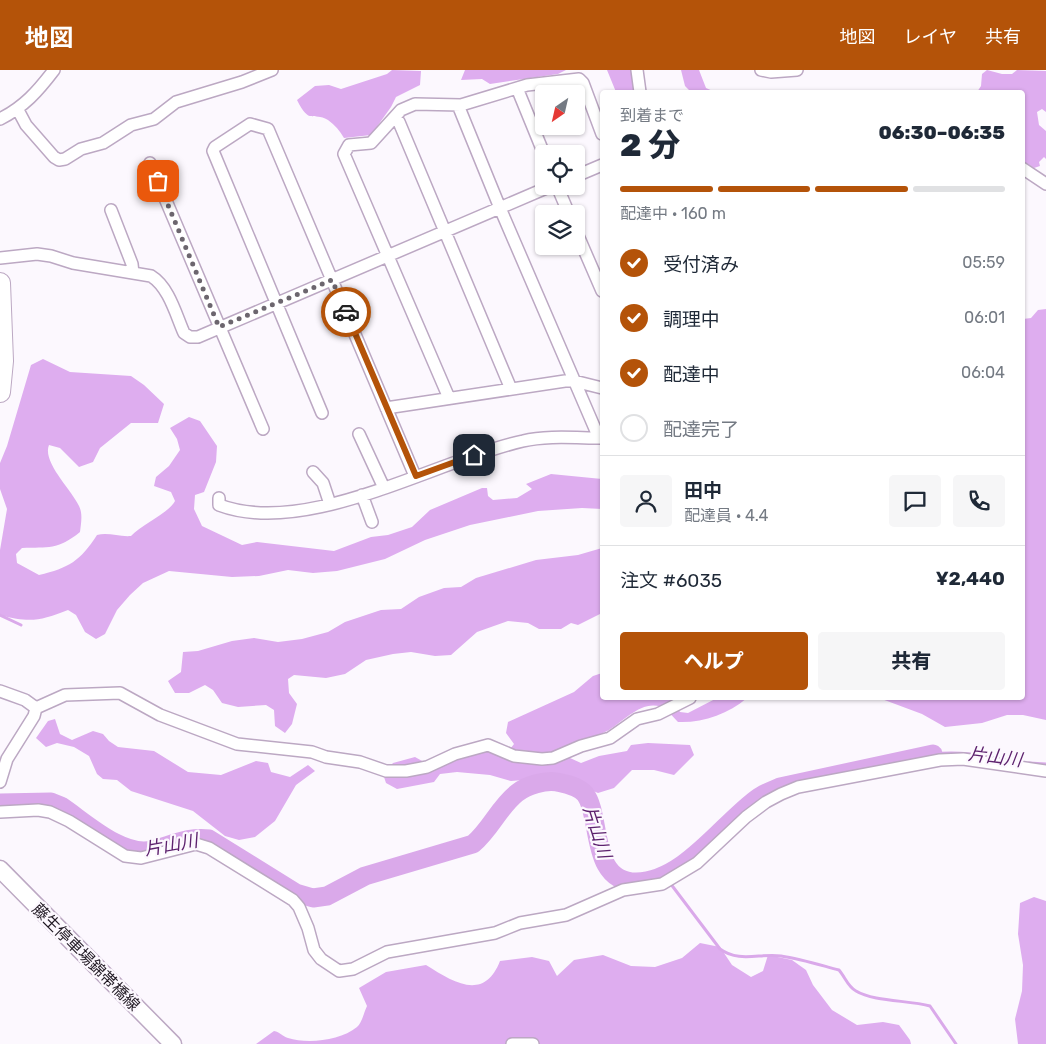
<!DOCTYPE html>
<html lang="ja">
<head>
<meta charset="utf-8">
<style>
  body { margin:0; font-family:Rubik,"Noto Sans JP",sans-serif; background:#f6f6f7; color:#1f2937; height:100vh; display:flex; flex-direction:column; font-size:19px; white-space:nowrap }
  * { box-sizing:border-box; margin:0 }
  p { font-size:16px; color:#747a83 }
  .icon { flex:none; width:28px; height:28px; fill:none; stroke:currentColor; stroke-width:2; stroke-linecap:round; stroke-linejoin:round }
  .map { position:relative; flex:1; overflow:hidden }
  .details { position:absolute; left:600px; top:20px; width:425px; height:610px; display:flex; flex-direction:column; background:#fff; border-radius:5px; box-shadow:0 1px 4px #0004 }
  .details>* { flex:none }
  .needle { width:32px; rotate:214deg }
  .controls { position:absolute; left:535px; top:15px; display:grid; gap:10px }
  .controls a { display:grid; place-items:center; width:50px; height:50px; border-radius:5px; background:#fff; box-shadow:0 1px 4px #0004; font-size:25px }
  .pin { position:absolute; display:grid; place-items:center; width:42px; height:42px; color:#fff; margin:-21px; border-radius:10px; box-shadow:0 2px 8px #0006 }
  .courier { position:absolute; display:grid; place-items:center; width:50px; height:50px; margin:-25px; border:4px solid #b45309; border-radius:50%; background:#fff; color:#222; box-shadow:0 1px 6px #0007 }
  .head em { font-style:normal; font-weight:800 }
  .head div { display:flex; flex-direction:column-reverse }
  .head { display:flex; align-items:center; justify-content:space-between; height:85px; padding:0 20px }
  h1 { font-size:32px; font-weight:800; line-height:38px }
  .bar { display:grid; grid-template-columns:repeat(4,1fr); gap:8px 5px; align-content:center; height:60px; padding:0 20px }
  .bar i { height:6px; border-radius:4px; background:#e0e1e3 }
  .bar .on { background:#b45309 }
  .bar p { grid-column:span 4 }
  .line { display:flex; align-items:center; gap:12px; padding:0 20px; border-top:1px solid #e0e1e3 }
  .line div { flex:1 }
  .round { display:grid; place-items:center; flex:none; width:52px; height:52px; border-radius:5px; background:#f6f6f7 }
  ol { padding:0 20px; list-style:none }
  li { display:flex; align-items:center; gap:15px; height:55px }
  li p { margin-inline-start:auto }
  li .icon { padding:5px; border-radius:50%; background:#b45309; color:#fff; stroke-width:4 }
  li:last-child { color:#747a83 }
  li i { width:28px; height:28px; border:2px solid #e0e1e3; border-radius:50% }
  .cta { display:flex; gap:10px; margin-top:auto; padding:10px 20px }
  .cta a { flex:1; height:58px; border-radius:5px; background:#b45309; color:#fff; font-size:20px; font-weight:800; line-height:58px; text-align:center }
  .cta a+a { background:#f6f6f7; color:#1f2937 }
  header { display:flex; align-items:center; gap:30px; box-sizing:border-box; height:70px; padding:0 25px; background:#b45309; color:#fff }
  header strong { font-size:24px }
  nav { display:flex; gap:28px; margin-inline-start:auto; font-size:18px }
  .map>svg:first-child { display:block }
  .forest { fill:#deadef }
  .lines { fill:none; stroke-linecap:round; stroke-linejoin:round }
  .stream { stroke:#daa9ea; stroke-width:3 }
  .river { stroke:#daa9ea; stroke-width:19 }
  .street-casing { stroke:#bca8c3; stroke-width:14 }
  .secondary-casing { stroke:#bca8c3; stroke-width:19 }
  .highway-casing { stroke:#bca8c3; stroke-width:22 }
  .street { stroke:#fff; stroke-width:11 }
  .secondary { stroke:#fff; stroke-width:16 }
  .highway { stroke:#fff; stroke-width:20 }
  .done { stroke:#6c666e; stroke-width:5; stroke-dasharray:0 9 }
  .route { stroke:#b45309; stroke-width:6 }
  .labels { text-anchor:middle; dominant-baseline:central; stroke-width:4.5; stroke-linejoin:round; paint-order:stroke }
  .street-label { font-size:16px; fill:#1e1721; stroke:#fcf8fe }
  .water-label { font-size:18px; font-style:italic; fill:#5d226e; stroke:#fcf8fe }
</style>
</head>
<body>
<header>
<strong>地図</strong>
<nav><a>地図</a><a>レイヤ</a><a>共有</a></nav>
</header>
<div class="map">
<svg width="1046" height="974" viewBox="0 0 1046 974">
  <rect width="100%" height="100%" fill="#fcf8fe"/>
  <!-- forest -->
  <path class="forest" d="M392,0l29,1 -1,14 -24,12 -5,10 -20,28 -27,3c-4,-7 -9,-13 -16,-18 -16,-9 -18,6 -31,-20l18,-14 14,-1 12,4 46,-15z
    M465,0h101l-8,4 -68,10 -8,-5 -21,1z
    M607,0h25l3,22h-19z
    M681,0h18l7,18 9,4h-24l-6,-6z
    M987,0l15,4h10l5,-4 29,1v41l-4,-3 -5,3 2,13 7,6v28l-2,-2 -5,5 1,4 -6,2 -11,-7 -1,-69h-45l4,-6 1,-12z
    M1046,239v411l-23,-5h-16l-25,8 -37,4 -23,-13 -43,-16h143l1,-379 8,-1 7,-8z
    M43,289l27,13 61,4 13,9 20,19 -6,19h-27l-31,25 -7,14 -14,5 -19,-19 -11,-3c-7,17 22,44 30,61 4,8 2,17 1,26 -22,18 -32,15 -58,16l-6,6 1,9 22,12c30,-7 41,-14 58,-40 11,-3 22,2 34,1 11,-12 38,-23 44,-35l-4,-9 -17,-6 2,-9 13,-11 11,-16 -3,-11 -7,-11 19,-11 11,4 17,25 -1,16 -12,30 -9,3 -1,14 8,17 40,19 15,-3 77,9 37,-14 17,-2 24,-8 18,-17 52,-22h5l1,8 5,4 24,-2 15,-9 -6,-5 25,-10 51,5v30l-20,-1 -44,3 -68,14 -45,15 -40,19 -48,12 -24,2 -25,-3 -29,6 -27,1 -63,-6 -26,12 -13,12 -13,15 -12,24 -9,5 -11,-7 -9,-17 -8,-5c-28,11 -38,13 -68,5v-65l7,-41 -7,-20v-26l7,-17 24,-81z
    M602,478v65l-24,12 -7,-2 -10,6h-22l-11,-6 -20,-2 -31,11 -26,23 -16,1 -24,-4 -18,2 -27,6 -21,14 -19,4 -32,-3 -6,4 1,14 8,11 -5,20 -7,9 -10,-7 -1,-16 -8,-5 -28,2 -16,-4 -9,-13 -8,-5 -16,8h-14l-7,-12 13,-9 2,-20 15,-1 34,-10 22,-3 24,4 24,-3 26,-7 17,-10 36,-12 20,-1 18,-12 25,-9 17,-1 15,-9 60,-18 42,-5z
    M602,603v25h78l-5,4 5,10 8,1 29,-15h30c-19,16 -44,25 -69,24 -4,-4 -11,-13 -17,-15 -19,-7 -37,14 -52,23 -13,8 -31,7 -43,17l4,11 11,5 18,-7 28,-5 4,-6 17,-2 42,2 4,10 -20,20 -20,-5h-22l-18,18 -16,5 -38,-16 -49,4 -21,-6 -33,-3 -17,2 -6,8 -37,7 -11,-6 -3,-9 10,-11 22,-6 9,5 21,1 45,-12 14,6 10,-13 -8,-11 2,-11 66,-30 19,-16z
    M55,649l5,15 12,6 21,-9 10,3 6,7 9,6 36,4 34,21 33,3 35,-14 12,2 3,9 19,5 18,-12 7,6 -19,14 -21,36 -20,16 -16,3 -14,-4 -32,-25 -62,-20 -14,-11 -14,-1 -6,-5 -8,-18 -15,-9 -17,-4 -11,4 -10,-9 12,-17z
    M1034,827l12,4v143h-28l-3,-25 7,-28 1,-26 -5,-31 2,-31z
    M700,873l20,4 12,18 19,12 12,-6 5,-16 24,5 14,10 7,15 19,25 25,15 26,-3 16,3 11,15 1,4h-655l18,-13c6,1 8,5 14,7 19,6 52,3 69,-11 5,-4 7,-15 10,-21l-8,-18 27,-16 40,-7c27,17 58,37 74,-4l32,-4 17,4 8,15 17,-16 29,-5 28,11 24,1 27,-9z"/>
  <g class="lines">
    <!-- stream -->
    <path class="stream" d="M0,545l21,10
      M933,684c26,-3 49,1 75,6
      M1029,693l17,1
      M664,805l56,74c19,14 40,4 61,7 20,3 39,9 58,14 6,7 9,17 17,21 18,11 53,9 74,15l26,38"/>
    <!-- river -->
    <path class="river" d="M0,733l51,-1 10,4c24,16 61,51 91,44 20,-5 37,-14 57,-11l87,54 17,5 14,-2 38,-20 108,-32c18,-15 26,-37 44,-51 10,-8 28,-13 40,-11 9,2 21,4 28,12 17,21 4,88 51,88 48,0 87,-60 123,-85 6,-4 14,-7 21,-10l153,-33"/>
    <!-- street casing -->
    <g class="street-casing">
      <path id="street" d="M637,0l3,22
        M761,0l10,2 26,-2
        M517,18l27,66
        M458,35l42,103 99,230
        M18,40l8,15 28,32 5,3 6,-1 16,-10 22,-6 28,-18 23,-6 22,-17 66,-20 30,-12
        M395,48l4,4 112,267
        M0,49c24,-12 38,-28 54,-49
        M150,93l113,266
        M1022,98l24,16
        M576,106l26,-11
        M557,116l12,28
        M111,140l21,54 1,9
        M576,161l26,60
        M0,188l37,-4 14,2 22,7 78,13c18,11 25,39 33,57l6,4h8l353,-151
        M449,328l-105,-244 5,-9 22,-2 30,-33 14,-6 46,1 66,-20 52,-6 4,4 19,51
        M386,338l179,-27h9l28,7
        M322,343l-109,-262 2,-4 35,-23 18,5 147,347
        M359,364l25,54
        M313,402l10,11 7,21
        M362,425l10,27
        M219,428v7c88,33 215,-44 304,-64 24,-6 54,-3 79,-3
        M0,621l25,9 11,8 29,-13 55,-2 40,22 77,29 75,8 14,5 34,5 26,9h20l21,-4 28,-13 33,-9 26,11 28,3 11,-1 28,-12 29,-8 27,-19 21,-5 32,-16
        M0,712l7,-23 27,-43 2,-8
        M0,742l38,-2 12,2 19,9 56,35 16,2 55,-14 13,4 84,52 6,7 9,21 6,22 7,9 18,12 14,-2 34,-17 108,-19 25,-10 46,-8 57,-25 39,-6 35,-21 49,-46 20,-15 15,-8 17,-7 142,-27 23,-1 83,12
        M512,974h21"/>
    </g>
    <!-- secondary casing -->
    <g class="secondary-casing">
      <path id="secondary" d="M0,799l173,175"/>
    </g>
    <!-- highway casing -->
    <g class="highway-casing">
      <path id="highway" d="M0,213l3,78 -3,31"/>
    </g>
    <!-- street -->
    <use href="#street" class="street"/>
    <!-- secondary -->
    <use href="#secondary" class="secondary"/>
    <!-- highway -->
    <use href="#highway" class="highway"/>
  </g>
  <g class="lines">
    <!-- done -->
    <path class="done" d="M158,111l61,146 113,-47 14,32"/>
    <!-- route -->
    <path class="route" d="M346,242l70,164 58,-21"/>
  </g>
  <g class="labels">
    <!-- street labels -->
    <g class="street-label">
      <text transform="translate(86 887) rotate(45)">藤生停車場錦帯橋線</text>
    </g>
    <!-- water labels -->
    <g class="water-label">
      <text transform="translate(995 687) rotate(7)">片山川</text>
      <text transform="translate(597 762) rotate(72)">片山川</text>
      <text transform="translate(171 775) rotate(-10)">片山川</text>
    </g>
  </g>
</svg>
<div class="controls">
<a><svg class="needle" viewBox="-14 -14 28 28"><path d="M0-13l5 13h-10z" fill="#e53935"/><path d="M0 13l5-13h-10z" fill="#747a83"/></svg></a>
<a><svg class="icon" aria-label="locate" viewBox="0 0 24 24"><circle cx="12" cy="12" r="6"/><path d="M12 2v4M12 18v4M2 12h4M18 12h4"/></svg></a>
<a><svg class="icon" aria-label="layers" viewBox="0 0 24 24"><path d="M12 4l9 5-9 5-9-5zM3 14l9 5 9-5"/></svg></a>
</div>
<div class="pin" style="left:158px;top:111px;background:#ea580c"><svg class="icon" aria-label="bag" viewBox="0 0 24 24"><path d="M5 8h14l-1 12H6zM9 8a3 3 0 0 1 6 0"/></svg></div>
<div class="pin" style="left:474px;top:385px;background:#1f2937"><svg class="icon" aria-label="home" viewBox="0 0 24 24"><path d="M3 11l9-7 9 7M6 9v11h12V9"/></svg></div>
<div class="courier" style="left:346px;top:242px"><svg class="icon" aria-label="car" viewBox="0 0 24 24"><path d="M5 17H2v-5l4-1 3-4h7l3 4 3 1v5h-3M9 17h6M6 11h13"/><circle cx="7" cy="17" r="2"/><circle cx="17" cy="17" r="2"/></svg></div>
<section class="details">
<div class="head"><div><h1>2 分</h1><p>到着まで</p></div><em>06:30–06:35</em></div>
<div class="bar"><i class="on"></i><i class="on"></i><i class="on"></i><i></i><p>配達中 · 160 m</p></div>
<ol>
<li><svg class="icon" aria-label="check" viewBox="0 0 24 24"><path d="M5 12l5 5 9-10"/></svg>受付済み<p>05:59</p></li>
<li><svg class="icon" aria-label="check" viewBox="0 0 24 24"><path d="M5 12l5 5 9-10"/></svg>調理中<p>06:01</p></li>
<li><svg class="icon" aria-label="check" viewBox="0 0 24 24"><path d="M5 12l5 5 9-10"/></svg>配達中<p>06:04</p></li>
<li><i></i>配達完了</li>
</ol>
<div class="line" style="height:90px"><a class="round"><svg class="icon" aria-label="person" viewBox="0 0 24 24"><circle cx="12" cy="8" r="4"/><path d="M4 21q1-7 8-7t8 7"/></svg></a><div><b>田中</b><p>配達員 · 4.4</p></div><a class="round"><svg class="icon" aria-label="chat" viewBox="0 0 24 24"><path d="M4 5h16v11H9l-5 4z"/></svg></a><a class="round"><svg class="icon" aria-label="phone" viewBox="0 0 24 24"><path d="M5 4h4l2 5-3 2q2 4 5 5l2-3 5 2v4C11 20 4 13 5 4z"/></svg></a></div>
<div class="line" style="height:65px"><div>注文 #6035</div><b>¥2,440</b></div>
<div class="cta"><a>ヘルプ</a><a>共有</a></div>
</section>
</div>
</body>
</html>
